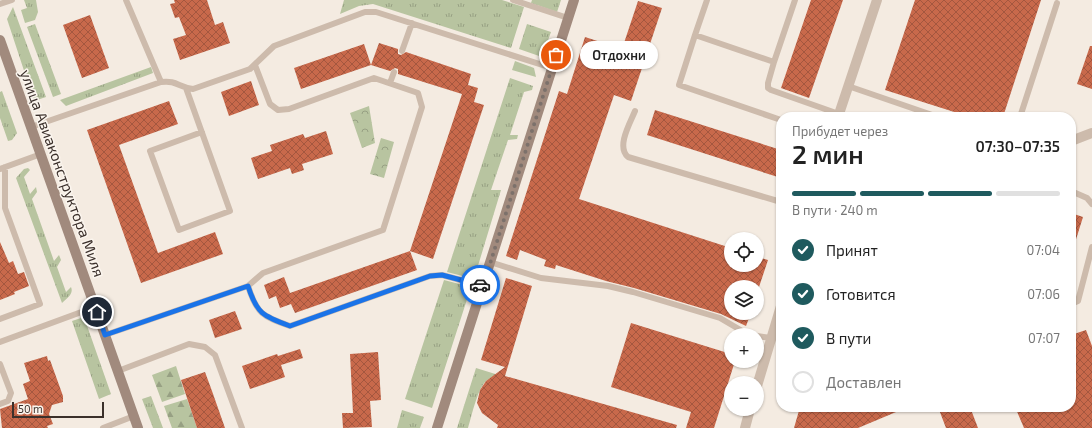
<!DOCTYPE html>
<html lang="ru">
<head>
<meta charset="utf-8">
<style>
  body { margin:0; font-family:"Exo 2",sans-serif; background:#f6f6f6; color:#222; height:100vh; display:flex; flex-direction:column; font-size:15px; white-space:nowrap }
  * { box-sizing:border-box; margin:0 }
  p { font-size:13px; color:#767676 }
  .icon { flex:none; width:22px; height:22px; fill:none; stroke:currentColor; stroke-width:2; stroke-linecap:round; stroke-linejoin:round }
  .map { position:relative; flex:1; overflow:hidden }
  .sheet { position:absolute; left:776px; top:112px; width:300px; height:300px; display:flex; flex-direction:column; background:#fff; border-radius:16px; box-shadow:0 1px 3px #0004 }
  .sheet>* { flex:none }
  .buttons { position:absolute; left:724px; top:232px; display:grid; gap:8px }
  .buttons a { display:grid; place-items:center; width:40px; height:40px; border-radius:50%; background:#fff; box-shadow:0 1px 3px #0004; font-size:20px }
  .scale { position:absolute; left:12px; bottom:10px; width:92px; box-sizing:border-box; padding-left:4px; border:2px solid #3b302b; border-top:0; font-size:11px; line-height:14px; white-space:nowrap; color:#3b302b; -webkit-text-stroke:3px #fbf5ee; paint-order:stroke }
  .pin { position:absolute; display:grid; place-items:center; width:34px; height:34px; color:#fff; margin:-17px; border:2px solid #fff; border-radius:50%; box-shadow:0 1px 4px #0007 }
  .courier { position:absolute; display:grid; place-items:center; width:40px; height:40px; margin:-20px; border:3px solid #1a73e8; border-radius:50%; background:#fff; color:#222; box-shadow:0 1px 5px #0007 }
  .bubble { position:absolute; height:28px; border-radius:14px; background:#fff; box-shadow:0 1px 3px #0004; font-size:13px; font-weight:600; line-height:28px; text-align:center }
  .overview em { font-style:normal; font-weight:600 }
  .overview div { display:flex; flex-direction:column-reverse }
  .overview { display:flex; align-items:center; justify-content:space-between; height:68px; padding:0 16px }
  h1 { font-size:26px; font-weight:600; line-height:30px }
  .bar { display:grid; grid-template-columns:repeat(4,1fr); gap:6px 4px; align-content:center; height:48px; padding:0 16px }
  .bar i { height:5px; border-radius:3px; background:#e0e0e0 }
  .bar .selected { background:#1f5a5e }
  .bar p { grid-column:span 4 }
  ol { padding:0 16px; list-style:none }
  li { display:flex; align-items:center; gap:12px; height:44px }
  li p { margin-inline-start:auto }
  li .icon { padding:4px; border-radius:50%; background:#1f5a5e; color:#fff; stroke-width:4 }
  li:last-child { color:#767676 }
  li i { width:22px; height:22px; border:2px solid #e0e0e0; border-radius:50% }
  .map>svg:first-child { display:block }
  .grass { fill:url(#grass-tufts) }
  .forest { fill:url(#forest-firs) }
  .park { fill:url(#park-crowns) }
  .building { fill:url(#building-cross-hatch) }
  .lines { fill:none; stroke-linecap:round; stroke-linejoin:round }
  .lane { stroke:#cdbbac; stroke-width:6 }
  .street { stroke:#cdbbac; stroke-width:10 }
  .secondary { stroke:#a18a7d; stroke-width:10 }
  .done { stroke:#7c716b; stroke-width:4; stroke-dasharray:0 7.2 }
  .route { stroke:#1a73e8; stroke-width:5 }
  .labels { text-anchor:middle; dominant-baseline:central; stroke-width:3; stroke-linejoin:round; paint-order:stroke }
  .street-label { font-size:15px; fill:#3b302b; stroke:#fbf5ee }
</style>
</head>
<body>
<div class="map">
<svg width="1092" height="428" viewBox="0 0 1092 428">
  <defs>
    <pattern id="grass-tufts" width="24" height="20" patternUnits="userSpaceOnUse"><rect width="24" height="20" fill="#b8c4a0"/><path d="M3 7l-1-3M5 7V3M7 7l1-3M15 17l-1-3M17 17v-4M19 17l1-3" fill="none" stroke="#97a083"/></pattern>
    <pattern id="forest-firs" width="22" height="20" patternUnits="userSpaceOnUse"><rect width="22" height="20" fill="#b8c4a0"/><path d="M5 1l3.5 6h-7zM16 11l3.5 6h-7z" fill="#97a083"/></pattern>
    <pattern id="park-crowns" width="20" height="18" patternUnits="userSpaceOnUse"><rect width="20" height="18" fill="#b8c4a0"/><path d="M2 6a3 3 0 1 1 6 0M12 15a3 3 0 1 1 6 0" fill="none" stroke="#97a083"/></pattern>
    <pattern id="building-cross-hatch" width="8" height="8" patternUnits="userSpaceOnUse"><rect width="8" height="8" fill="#c8694b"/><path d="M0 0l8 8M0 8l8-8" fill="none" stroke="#a4573f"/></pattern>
  </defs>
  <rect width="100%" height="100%" fill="#f4ebe1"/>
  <!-- grass -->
  <path class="grass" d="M24,0h12l2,12 -3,8 -10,3 -4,-13 6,-2z
    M344,0h158l22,7 -13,41 -138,-44 -14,2 -19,8z
    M532,0h29l-4,12 -26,-9z
    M13,7l33,90 -12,4 -27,-82z
    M35,24l26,70 -8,3 -26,-70z
    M527,24l24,8 -9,25 -23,-8z
    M515,61l19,7 2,9 -24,-7z
    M151,67l2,6 -87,33 -6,-6z
    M510,78l23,8 -1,4 -8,2 -14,43h8l-1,4 -9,1 -17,50h10l-27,89 -27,-7z
    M2,91l15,42 -5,7 -4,1 -8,-23v-26z
    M28,168l2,2 -6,7 6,17 6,-7 1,5 -5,7 22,62 5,-6 2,5 -4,7 9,25 5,-5c3,7 -4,11 -9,16l-46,-125 8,-9z
    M444,280l27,7 -39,121 -27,-9z
    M84,317l27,77 -12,5 -27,-78z
    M476,368l29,9c-5,0 -11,-1 -16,2 -11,5 -17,37 -21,49h-11z
    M151,396l12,32h-10l-11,-29z
    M402,410l22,7 -4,11h-23z"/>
  <!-- forest -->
  <path class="forest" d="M176,366l9,28 -23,8 -10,-27z
    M187,399l10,29h-25l-8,-22z"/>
  <!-- park -->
  <path class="park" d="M369,106l6,37 -13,5 -12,-35z
    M381,138l13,4 -10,36 -14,-4z"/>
  <!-- building -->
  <path class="building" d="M174,0h33l8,25 8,-3 7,21 -50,17 -7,-21 13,-4 -7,-18 -4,1 -5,-14 5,-1z
    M811,0h32l-34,98 -28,-10z
    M915,0h126l-38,117h-33l-85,-27z
    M638,1l24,7 -31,93 -17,-6 -35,104 152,49v17h26v-8l11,3 -9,27h-28v26h20l-5,13 -25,-12 -87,-26 -28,-7 -50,-16 -1,4 -11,-3 2,-6 -26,-10 -3,10 -11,-4 53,-165 8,3 18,-57 37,12z
    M90,15l19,53 -27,10 -19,-53z
    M379,43l19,6v5l3,1 5,-3 65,22 -3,11 10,3 -4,14 10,3 -51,154 -23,-8 52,-157 -64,-20v-5l-3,-1 -5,3 -19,-6z
    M364,44l7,21 -70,24 -7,-21z
    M1090,46h2v43l-15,-5z
    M251,81l8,24 -30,11 -8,-24z
    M169,101l9,23 -59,21 39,108 57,-21 8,22 -82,29 -54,-153z
    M655,110l126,40v28l-134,-43z
    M326,131l7,23 -31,10 2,6 -12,4 -2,-6 -32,11 -7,-21 21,-7 -2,-6 33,-11 2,4z
    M1071,213l12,4 -10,32 -2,-1z
    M0,242l9,21 4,-2 5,13 6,-2 5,14 -15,6 1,2 -15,6z
    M410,251l7,19 -122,43 -4,-9 -11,4 -4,-12 -7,3 -5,-14 20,-8 6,16z
    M506,278l26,8 -27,90 172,49 -1,3h-179l1,-3 -16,-12 -5,-10 3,-13 6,-9 19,-14 -24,-7z
    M235,311l7,18 -27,9 -6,-18z
    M631,323l100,31v7h4l-21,67h-28l5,-16 -80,-25z
    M1086,330l6,16v82h-68l-9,-21h56v-72z
    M300,349l3,9 -22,7 4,12 -35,12 -8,-23 35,-12 1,2z
    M378,352l3,48 -11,1 2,26 -29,1 -1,-15h11l-3,-59z
    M47,356l1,5 2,-1 13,36v6l-11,3 -3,9 4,10 -6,2 1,2h-46l-2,-19 28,-10 -5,-15 7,-3 -6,-18z
    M205,372l7,19 13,37h-28l-16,-48z
    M800,407h108l-50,21h-64z
    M938,407h32l8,21h-32z"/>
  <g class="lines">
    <!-- lane -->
    <path class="lane" d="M126,0l35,82
      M513,0l55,18
      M0,4l12,-4
      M695,35l12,-35
      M402,51l10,-28
      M774,62l21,-62
      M390,83l4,-11
      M848,86l90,31
      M186,88l44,123 -51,19 -29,-79 52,-19
      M635,111c-5,12 -19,36 -7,46l153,45
      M1020,117l37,-114
      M781,120l-102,-35 16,-50 79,27 -6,21v5l3,2 68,24
      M31,127l130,-45c16,-2 17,5 32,7l57,-20 24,-23 91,-34h11l176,56
      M0,169l41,-15
      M1071,191l16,7 5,6
      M490,262l51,16 67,8 25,6 87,26 29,17
      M248,286c9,28 14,30 42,40l140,-50 12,-1 41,11
      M1071,304l7,-3 14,-54
      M0,319l40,-15 -35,-96v-41
      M105,335l143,-49 15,-13 120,-43 39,-123 -4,-14 -44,-15 -85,31 -11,1 -8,-6 -15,-39
      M757,336l14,2
      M0,342l95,-35
      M0,364l11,29 -3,8 -8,3
      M118,371l71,-27 16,3 10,8 27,73
      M103,428l31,-12"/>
    <!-- street -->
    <path class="street" d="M838,117l39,-117
      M1071,141l21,-8
      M757,386l24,-80
      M745,428l5,-19"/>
    <!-- secondary -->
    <path class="secondary" d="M0,40l138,388
      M437,428l137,-428"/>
  </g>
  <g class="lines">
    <!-- done -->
    <path class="done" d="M480,285l3,1 73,-231"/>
    <!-- route -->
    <path class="route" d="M97,312l8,23 143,-49c9,28 15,30 42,40l140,-50 12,-1 38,10"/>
  </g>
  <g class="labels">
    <!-- street labels -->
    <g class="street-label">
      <text transform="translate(63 173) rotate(70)">улица Авиаконструктора Миля</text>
    </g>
  </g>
</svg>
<div class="buttons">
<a><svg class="icon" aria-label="locate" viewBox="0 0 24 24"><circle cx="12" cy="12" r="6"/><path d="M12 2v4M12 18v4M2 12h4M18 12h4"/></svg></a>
<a><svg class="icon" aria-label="layers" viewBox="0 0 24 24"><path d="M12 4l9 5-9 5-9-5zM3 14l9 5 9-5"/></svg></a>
<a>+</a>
<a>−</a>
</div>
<div class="scale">50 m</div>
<div class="pin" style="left:556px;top:55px;background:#ea580c"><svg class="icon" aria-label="bag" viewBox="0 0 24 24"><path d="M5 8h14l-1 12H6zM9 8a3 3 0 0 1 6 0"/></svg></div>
<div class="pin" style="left:97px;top:312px;background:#1f2937"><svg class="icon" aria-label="home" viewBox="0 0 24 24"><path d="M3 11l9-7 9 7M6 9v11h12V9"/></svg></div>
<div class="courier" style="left:480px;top:285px"><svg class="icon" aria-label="car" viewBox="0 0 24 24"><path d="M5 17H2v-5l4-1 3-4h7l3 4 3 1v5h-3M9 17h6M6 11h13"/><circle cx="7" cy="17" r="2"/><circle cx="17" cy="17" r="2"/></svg></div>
<div class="bubble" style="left:580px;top:41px;width:78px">Отдохни</div>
<section class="sheet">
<div class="overview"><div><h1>2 мин</h1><p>Прибудет через</p></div><em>07:30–07:35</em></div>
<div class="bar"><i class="selected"></i><i class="selected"></i><i class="selected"></i><i></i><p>В пути · 240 m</p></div>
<ol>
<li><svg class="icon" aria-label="check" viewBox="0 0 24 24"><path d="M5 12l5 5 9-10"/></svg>Принят<p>07:04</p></li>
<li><svg class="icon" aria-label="check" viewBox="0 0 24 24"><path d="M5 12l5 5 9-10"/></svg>Готовится<p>07:06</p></li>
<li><svg class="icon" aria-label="check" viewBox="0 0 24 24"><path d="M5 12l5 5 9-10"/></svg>В пути<p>07:07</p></li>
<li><i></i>Доставлен</li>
</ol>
</section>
</div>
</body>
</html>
